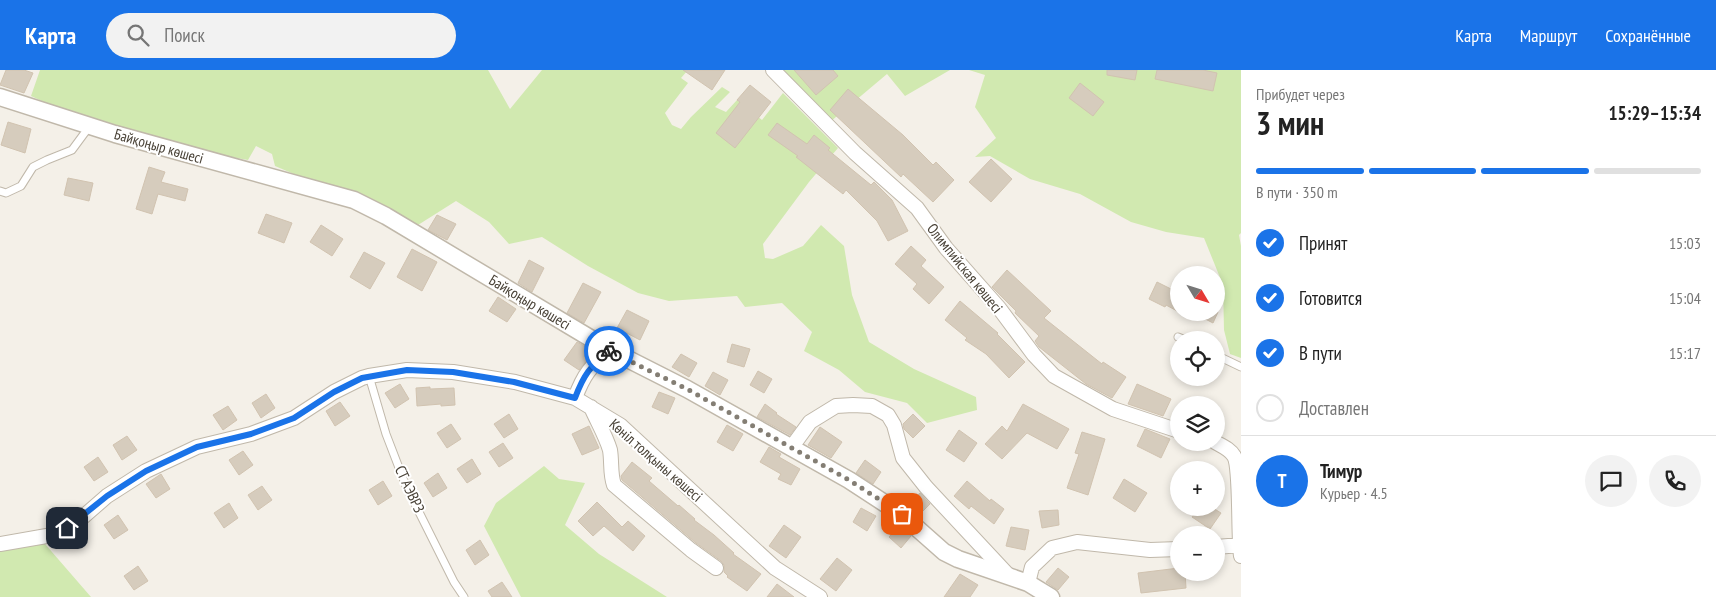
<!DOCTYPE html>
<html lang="ru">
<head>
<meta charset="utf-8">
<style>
  body { margin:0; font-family:"PT Sans Narrow",sans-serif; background:#f2f2f2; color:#222; height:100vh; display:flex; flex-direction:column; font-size:19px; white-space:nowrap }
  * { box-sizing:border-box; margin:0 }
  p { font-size:16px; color:#767676 }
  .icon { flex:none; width:28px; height:28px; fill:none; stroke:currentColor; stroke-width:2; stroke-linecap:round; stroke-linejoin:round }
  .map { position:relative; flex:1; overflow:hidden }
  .side { display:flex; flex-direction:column; background:#fff; width:475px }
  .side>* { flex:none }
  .needle { width:32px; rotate:128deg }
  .tools { position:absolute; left:1170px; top:196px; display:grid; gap:10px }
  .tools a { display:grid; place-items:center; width:55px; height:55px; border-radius:50%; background:#fff; box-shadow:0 2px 8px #0003; font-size:25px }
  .pin { position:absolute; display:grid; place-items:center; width:42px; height:42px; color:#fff; margin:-21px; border-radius:10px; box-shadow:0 2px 8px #0006 }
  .courier { position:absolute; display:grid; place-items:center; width:50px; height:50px; margin:-25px; border:4px solid #1a73e8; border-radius:50%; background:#fff; color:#222; box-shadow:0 1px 6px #0007 }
  .overview em { font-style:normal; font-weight:700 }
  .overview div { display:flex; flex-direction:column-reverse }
  .overview { display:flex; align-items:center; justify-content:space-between; height:85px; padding:0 15px }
  h1 { font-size:32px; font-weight:700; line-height:38px }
  .bar { display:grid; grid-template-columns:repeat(4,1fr); gap:8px 5px; align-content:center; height:60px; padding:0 15px }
  .bar i { height:6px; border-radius:4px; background:#e0e0e0 }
  .bar .selected { background:#1a73e8 }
  .bar p { grid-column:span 4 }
  .line { display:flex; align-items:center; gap:12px; padding:0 15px; border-top:1px solid #e0e0e0 }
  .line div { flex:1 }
  .round { display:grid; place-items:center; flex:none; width:52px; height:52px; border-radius:26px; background:#f2f2f2 }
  ol { padding:0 15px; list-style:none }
  li { display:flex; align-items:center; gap:15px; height:55px }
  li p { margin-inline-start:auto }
  li .icon { padding:5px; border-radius:50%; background:#1a73e8; color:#fff; stroke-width:4 }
  li:last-child { color:#767676 }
  li i { width:28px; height:28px; border:2px solid #e0e0e0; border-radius:50% }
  header { display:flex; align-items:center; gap:30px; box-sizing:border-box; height:70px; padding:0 25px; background:#1a73e8; color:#fff }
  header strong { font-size:24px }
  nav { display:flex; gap:28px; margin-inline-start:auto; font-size:18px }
  .search { width:350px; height:45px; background:#f2f2f2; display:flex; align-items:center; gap:12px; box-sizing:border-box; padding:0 18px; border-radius:28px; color:#767676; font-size:19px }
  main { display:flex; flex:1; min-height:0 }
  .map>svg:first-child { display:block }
  .green { fill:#d1e9b0 }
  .building { fill:#d6ccbd; stroke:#d1c3b0 }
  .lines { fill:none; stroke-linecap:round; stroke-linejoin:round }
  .service-casing { stroke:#c0b8aa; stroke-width:9 }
  .minor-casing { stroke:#c0b8aa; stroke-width:16 }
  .tertiary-casing { stroke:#c0b8aa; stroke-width:19 }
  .service { stroke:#fff; stroke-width:7 }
  .minor { stroke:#fff; stroke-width:14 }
  .tertiary { stroke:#fff; stroke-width:16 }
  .done { stroke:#847e74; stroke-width:5; stroke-dasharray:0 9 }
  .route { stroke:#1a73e8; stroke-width:6 }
  .labels { text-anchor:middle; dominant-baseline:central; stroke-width:4; stroke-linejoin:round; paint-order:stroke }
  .street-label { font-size:15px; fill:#484136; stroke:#fff }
</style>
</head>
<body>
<header>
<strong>Карта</strong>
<div class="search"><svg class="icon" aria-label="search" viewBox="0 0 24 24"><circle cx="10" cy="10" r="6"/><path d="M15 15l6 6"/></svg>Поиск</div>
<nav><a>Карта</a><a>Маршрут</a><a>Сохранённые</a></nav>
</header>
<main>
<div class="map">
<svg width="1241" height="527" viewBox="0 0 1241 527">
  <rect width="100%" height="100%" fill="#f4f0e8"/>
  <!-- green -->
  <path class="green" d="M40,0h448l22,39 32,-39h146l-7,8 7,5 -23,30 7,12 9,4 10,-12 31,-30 8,5 -15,15 11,5 11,-12 25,20 21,-27 55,55 -29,34 -46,62 2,14 8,1 30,-13 18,-21 23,21 8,49 17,47 45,27 62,28 1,13 -50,13 -20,-20 -42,-11 -26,-22 -35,-19 8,-19 -30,-29 -37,4 -8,-11 -68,5 -31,-8 -50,-27 -46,-29 -33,7 -20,-22 -33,-21 -38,24 -40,-23 -44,-11 -59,-25 -3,-12 -16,-8 -8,14 -33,-6 -145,-40 -39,-18z
    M778,0h172l-45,26 -18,-22 -57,48z
    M969,0h272v163l-2,2 2,11v112l-11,-4 -6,-24 -1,-45 -19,-47 -38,-6 -35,-10 -51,-28 -50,-15 -40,-23 -15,1 21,-19 -21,-31 10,-32z
    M544,396l15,13 26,4 -20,42 34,29 68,43h-146l-37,-71 12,-23z
    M39,467l52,60h-91v-47z"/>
  <!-- building -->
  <path class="building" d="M6,0h18l9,3 -9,20 -24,-8z
    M683,0h42l-13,20z
    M794,0h39l5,6 -22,19z
    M1107,0h30l-2,10 -28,-5z
    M1157,0h46l14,3 -4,18 -58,-12z
    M1080,13l24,19 -11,14 -24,-18z
    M750,15l21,17 -36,46 -19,-15 24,-31 -3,-2z
    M848,19l55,46 30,30 3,-3 18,18 -21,22 -30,-28 -2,3 -71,-67z
    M8,52l23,7 -6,24 -24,-8z
    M777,53l30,21 7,-9 16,13 -2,2 43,35 3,-3 18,18 16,31 -20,10 -11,-20 -31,-31 -3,4 -47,-37 2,-1 -30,-21z
    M991,89l21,20 -21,23 -22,-20z
    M149,97l16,5 -4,10 27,7 -3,12 -27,-7 -6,20 -16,-5z
    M68,108l25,5 -4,18 -25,-6z
    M266,144l26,9 -8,20 -26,-10z
    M437,145l19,9 -9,16 -19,-10z
    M321,155l22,14 -11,17 -22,-14z
    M911,176l15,14 -5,6 23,21 -15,17 -16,-15 4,-5 -22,-20z
    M412,179l25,13 -15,29 -25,-14z
    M364,182l21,11 -15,26 -20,-12z
    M529,190l15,8 -12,24 -14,-9z
    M1007,200l44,41 -7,7 58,46 1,-2 23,15 -14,21 -26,-14 -47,-37 -4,-6 4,-5 -24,-23 1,-2 -24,-24z
    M1157,212l22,11v19l-13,-7 -1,2 -16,-8z
    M583,213l18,9 -17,31 -17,-10z
    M498,227l18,12 -9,13 -18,-11z
    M960,231l38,32 -1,1 28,28 -16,16 -23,-24 -21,-14 2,-2 -22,-18z
    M627,240l22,11 -9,19 -23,-12z
    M1192,242h26l-5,11z
    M577,272l17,10 -15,18 -15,-10z
    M732,274l18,5 -6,18 -17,-5z
    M681,284l16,9 -8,14 -17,-10z
    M758,301l14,8 -8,14 -14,-8z
    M713,302l15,8 -8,15 -15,-9z
    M400,314l9,15 -14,9 -10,-15z
    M1137,314l34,15 -8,17 -35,-12z
    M430,317v2l24,-1 1,17 -14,1v-2l-24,2 -1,-18z
    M659,322l16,6 -7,16 -16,-7z
    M266,324l9,14 -14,10 -9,-15z
    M340,332l10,14 -15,10 -9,-15z
    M765,334l12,9 -1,1 20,13 -6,8 -33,-18z
    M1023,334l46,25 -12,20 -30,-16 -25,26 -17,-15 17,-18 5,5z
    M228,336l9,14 -14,10 -10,-15z
    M509,344l9,15 -14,9 -10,-14z
    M913,344l12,12 -12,12 -9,-9 -1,-5z
    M451,354l10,15 -14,9 -10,-15z
    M727,355l16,9 -10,17 -16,-9z
    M589,356l10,22 -17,7 -10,-21z
    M820,357l22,15 -11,16 -23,-13z
    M1145,359l25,10 -9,19 -24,-12z
    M959,360l18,13 -13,19 -18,-12z
    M1082,362l23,7 -17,56 -21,-7 12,-34 -4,-1z
    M127,366l10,14 -15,10 -9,-15z
    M503,373l10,15 -14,9 -10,-15z
    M769,377l12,7 -2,3 21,12 -9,16 -13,-6 3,-5 -21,-12z
    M243,381l10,14 -14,10 -10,-15z
    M98,387l10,15 -14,9 -10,-14z
    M472,389l9,15 -14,9 -10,-14z
    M865,390l16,12 -8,12 -17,-11z
    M632,392l20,16 -3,3 29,25 1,-1 16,14 -1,1 20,15 20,18 -1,1 28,20 -14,17 -20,-14 1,-1 -4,-4v-7l-3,-4 -25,-18 -74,-63 -1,-4z
    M438,403l9,15 -14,9 -9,-14z
    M161,404l9,15 -14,9 -10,-14z
    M1124,409l23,14 -12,19 -22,-14z
    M383,411l9,15 -14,9 -9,-15z
    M967,411l23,20 1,-2 13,10 -10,15 -23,-18 -2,3 -15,-13z
    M262,416l10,14 -14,10 -10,-15z
    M920,423l10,11 -12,12 -10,-12z
    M597,432l25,25 6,-6 17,15 -12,15 -29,-25 -11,10 -15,-15z
    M229,433l9,15 -14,10 -10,-15z
    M861,438l15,8 -9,15 -14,-9z
    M1198,438h15l8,5 -11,16 -18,-12z
    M1058,440l1,15 -17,3 -3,-17z
    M118,445l10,15 -14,9 -10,-14z
    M784,455l17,12 -15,21 -17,-12z
    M899,456l12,10 -10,12 -12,-11z
    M1011,457l18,3 -4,20 -19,-4z
    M480,470l9,15 -14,10 -9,-15z
    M837,488l15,12 -16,21 -16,-12z
    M138,496l10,15 -14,9 -10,-14z
    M1058,498l11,9 -11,13 -12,-8z
    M1179,498v4h6l1,16 -45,5 -3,-20z
    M960,504l18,11 -8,12h-26z
    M502,512l10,15h-20l-4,-6z
    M777,514l17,13h-27z"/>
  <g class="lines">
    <!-- service casing -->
    <g class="service-casing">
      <path id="service" d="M0,121l6,2 15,-7 12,-19 14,-7 25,-10 17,-23
        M1178,267l7,3
        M1216,285l25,12
        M369,306l17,58 20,52 48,96 10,15"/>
    </g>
    <!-- minor casing -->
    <g class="minor-casing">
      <path id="minor" d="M773,0l82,83 62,55 29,40 53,60 35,47 20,21 59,33 66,22
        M575,328c9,-24 15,-31 35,-48
        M591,337c6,14 15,29 19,43 2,12 0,24 4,35l77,65 25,18
        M1215,372c7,4 15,7 19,14 7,11 4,80 7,100
        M791,378l19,-26 26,-16 17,-1 19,1 16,9 6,10 9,33 23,29 83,89
        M0,474l58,-10 18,-11 31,-27 39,-25 51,-24 54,-13 43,-16 40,-26 28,-14 7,-2 38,-6 46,2 62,10 60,16 45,27 155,143 45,29
        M1216,477l25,-2
        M1028,513l4,-16 20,-19 25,-6 73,8 29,-1"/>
    </g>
    <!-- tertiary casing -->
    <g class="tertiary-casing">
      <path id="tertiary" d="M0,27l115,37 239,66 32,16 224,134 77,39 162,91 52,34 43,38 14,7 70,24 23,14"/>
    </g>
    <!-- service -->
    <use href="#service" class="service"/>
    <!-- minor -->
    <use href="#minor" class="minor"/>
    <!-- tertiary -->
    <use href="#tertiary" class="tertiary"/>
  </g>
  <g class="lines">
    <!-- done -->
    <path class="done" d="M609,281l78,38 162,91 53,34"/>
    <!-- route -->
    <path class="route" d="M67,458l40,-32 39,-25 51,-24 54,-13 43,-16 40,-26 28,-14 45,-8 46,2 61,10 61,16c9,-24 15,-31 34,-47"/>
  </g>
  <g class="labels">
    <!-- street labels -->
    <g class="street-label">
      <text transform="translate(159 76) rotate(16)">Байқоңыр көшесі</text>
      <text transform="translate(965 198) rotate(51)">Олимпийская көшесі</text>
      <text transform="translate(530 232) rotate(31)">Байқоңыр көшесі</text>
      <text transform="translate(656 390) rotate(41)">Көніл толқыны көшесі</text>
      <text transform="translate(410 419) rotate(65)">СТ АЭВРЗ</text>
    </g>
  </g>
</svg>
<div class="tools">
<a><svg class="needle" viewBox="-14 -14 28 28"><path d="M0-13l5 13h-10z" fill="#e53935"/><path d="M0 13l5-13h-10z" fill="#767676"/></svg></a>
<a><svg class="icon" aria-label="locate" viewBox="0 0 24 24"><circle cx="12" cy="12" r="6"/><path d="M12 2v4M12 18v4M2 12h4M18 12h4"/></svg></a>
<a><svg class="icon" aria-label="layers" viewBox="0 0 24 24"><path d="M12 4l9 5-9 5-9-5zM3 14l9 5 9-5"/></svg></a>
<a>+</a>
<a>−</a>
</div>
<div class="pin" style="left:902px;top:444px;background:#ea580c"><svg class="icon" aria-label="bag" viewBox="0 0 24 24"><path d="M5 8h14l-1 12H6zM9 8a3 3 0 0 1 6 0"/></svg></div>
<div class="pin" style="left:67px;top:458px;background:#1f2937"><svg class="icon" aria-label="home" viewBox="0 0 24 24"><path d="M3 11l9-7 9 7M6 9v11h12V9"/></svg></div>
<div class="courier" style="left:609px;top:281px"><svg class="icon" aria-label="bike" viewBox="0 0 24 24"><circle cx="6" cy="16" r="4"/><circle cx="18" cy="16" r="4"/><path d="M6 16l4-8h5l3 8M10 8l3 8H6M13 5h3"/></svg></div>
</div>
<section class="side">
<div class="overview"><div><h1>3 мин</h1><p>Прибудет через</p></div><em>15:29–15:34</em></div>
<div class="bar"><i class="selected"></i><i class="selected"></i><i class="selected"></i><i></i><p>В пути · 350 m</p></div>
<ol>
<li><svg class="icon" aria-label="check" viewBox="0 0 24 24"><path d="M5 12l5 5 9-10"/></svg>Принят<p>15:03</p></li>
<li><svg class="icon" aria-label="check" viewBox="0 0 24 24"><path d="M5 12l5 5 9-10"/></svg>Готовится<p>15:04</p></li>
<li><svg class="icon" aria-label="check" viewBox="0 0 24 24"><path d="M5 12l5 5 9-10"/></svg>В пути<p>15:17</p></li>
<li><i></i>Доставлен</li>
</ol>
<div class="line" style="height:90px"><b class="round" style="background:#1a73e8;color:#fff">Т</b><div><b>Тимур</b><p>Курьер · 4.5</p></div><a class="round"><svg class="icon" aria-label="chat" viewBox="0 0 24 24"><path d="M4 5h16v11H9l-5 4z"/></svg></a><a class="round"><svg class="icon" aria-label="phone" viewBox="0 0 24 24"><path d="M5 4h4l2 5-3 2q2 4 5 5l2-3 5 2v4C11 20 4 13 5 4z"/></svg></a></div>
</section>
</main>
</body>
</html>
